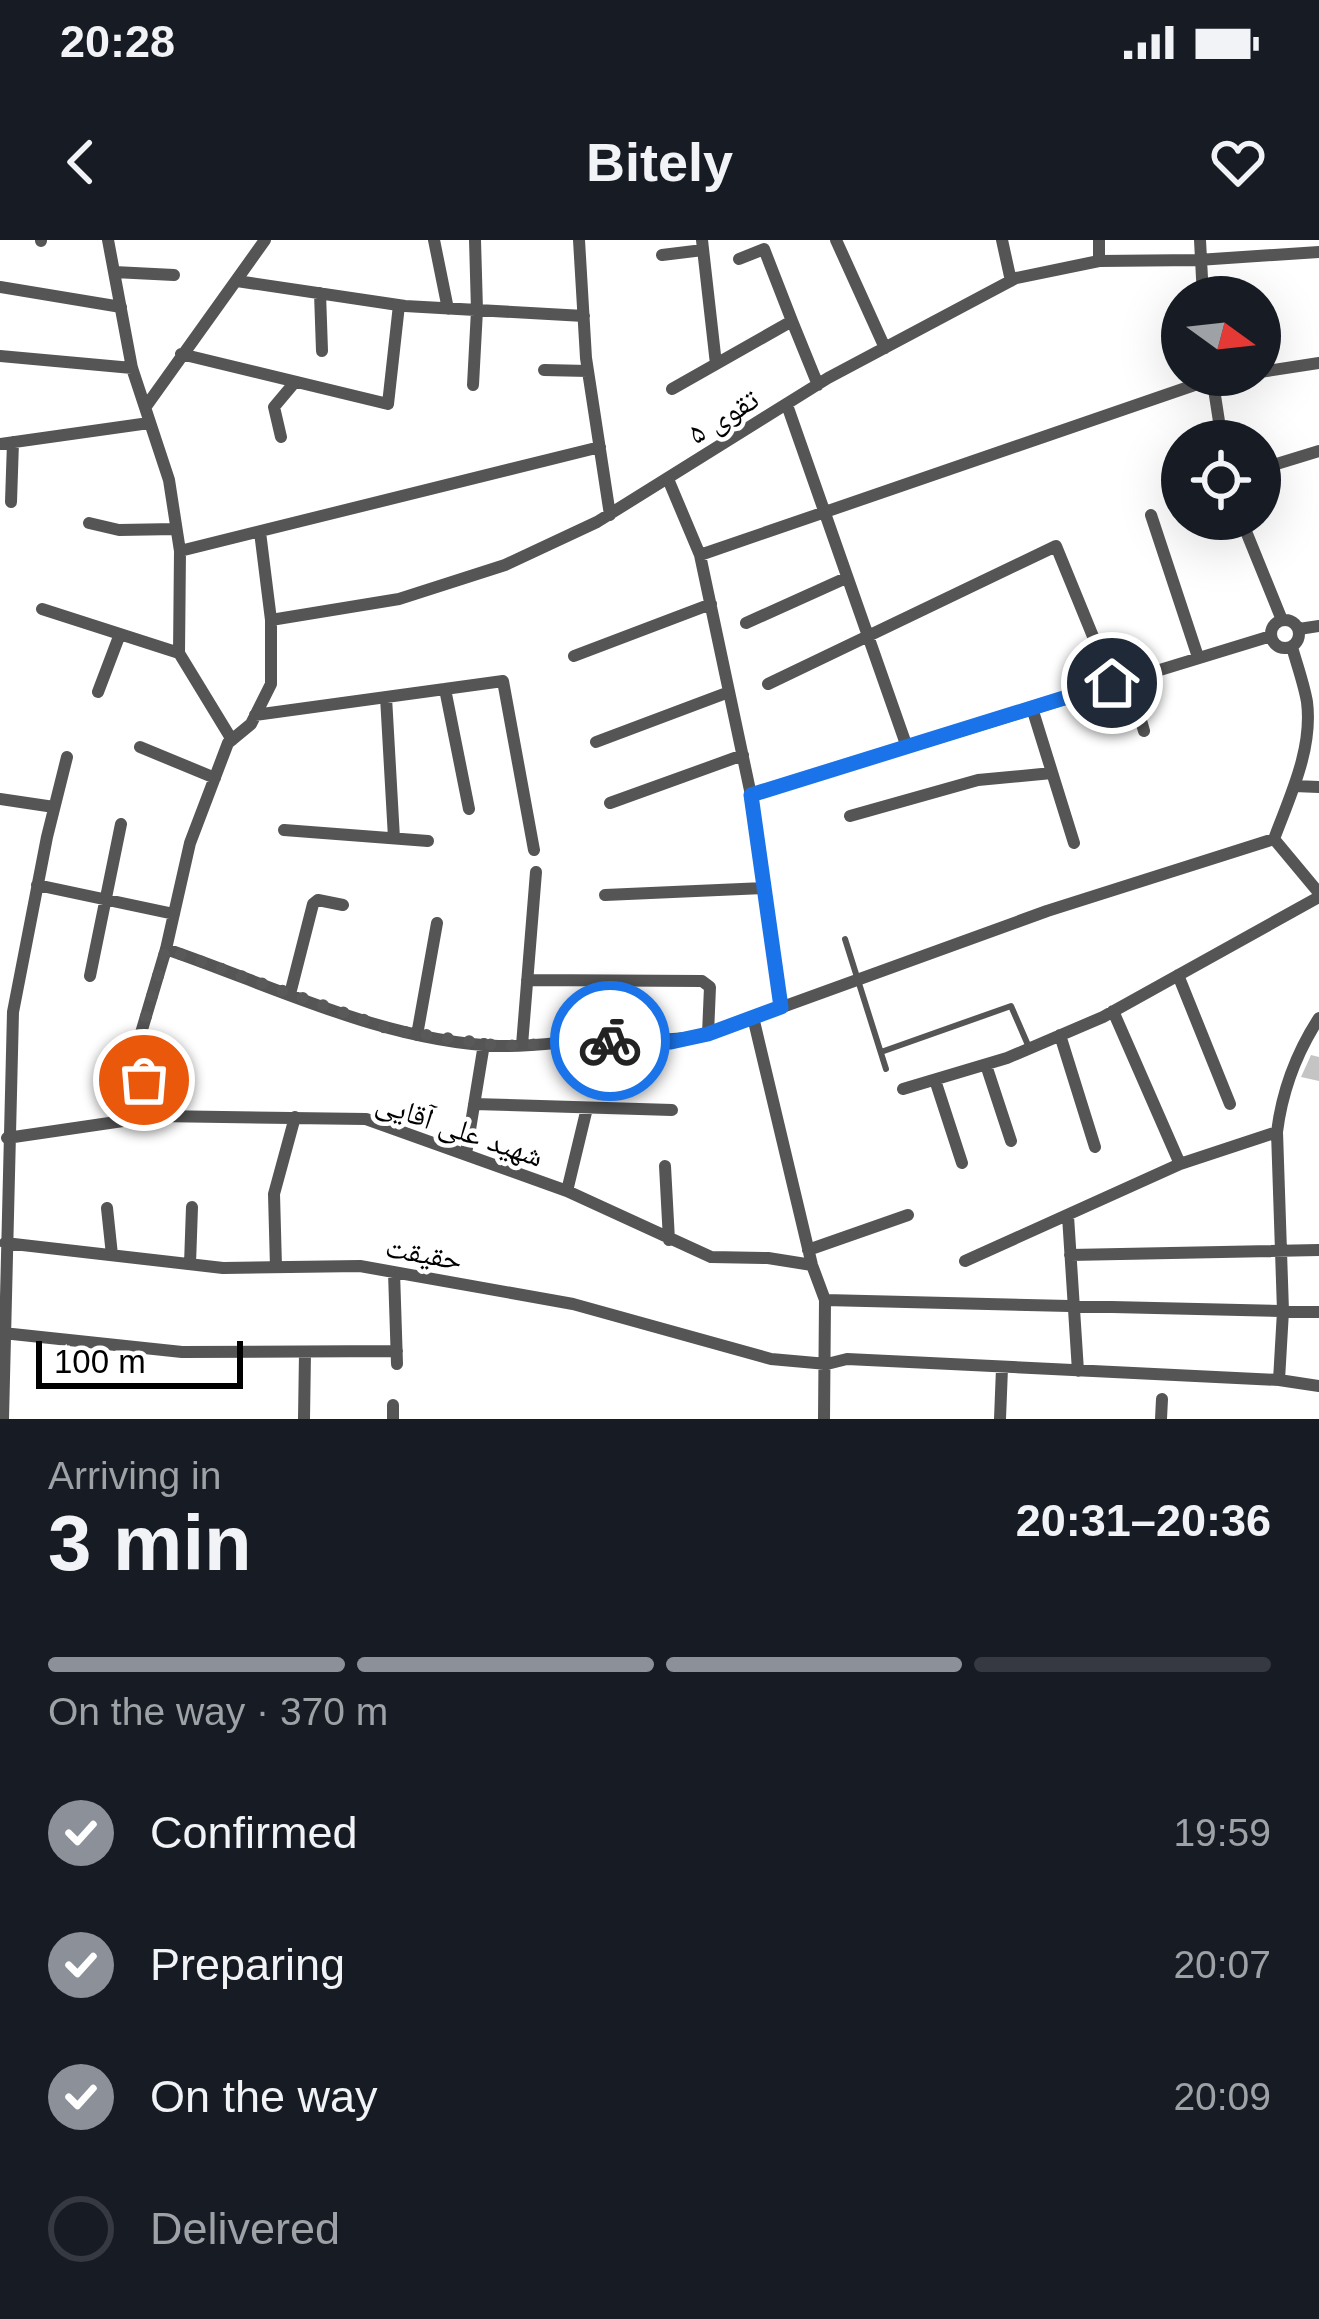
<!DOCTYPE html>
<html lang="en">
<head>
<meta charset="utf-8">
<style>
  body { margin:0; font-family:Arial,"Noto Naskh Arabic",sans-serif; background:#20242c; color:#f1f3f6; height:100vh; display:flex; flex-direction:column; font-size:45px; white-space:nowrap }
  * { box-sizing:border-box; margin:0 }
  p { font-size:39px; color:#9ea1a6 }
  .icon { flex:none; width:66px; height:66px; fill:none; stroke:currentColor; stroke-width:2; stroke-linecap:round; stroke-linejoin:round }
  .map { position:relative; height:1179px; overflow:hidden }
  .sheet { display:flex; flex-direction:column; background:#171b24; flex:1 }
  .sheet>* { flex:none }
  .needle { width:78px; rotate:105deg }
  .controls { position:absolute; left:1161px; top:36px; display:grid; gap:24px }
  .controls a { display:grid; place-items:center; width:120px; height:120px; border-radius:50%; background:#171b24; box-shadow:0 12px 48px #0002; font-size:60px }
  .scale { position:absolute; left:36px; bottom:30px; width:207px; box-sizing:border-box; padding-left:12px; border:6px solid #000; border-top:0; font-size:33px; line-height:42px; white-space:nowrap; color:#000; -webkit-text-stroke:9px #fff; paint-order:stroke }
  .pin { position:absolute; display:grid; place-items:center; width:102px; height:102px; color:#fff; margin:-51px; border:6px solid #fff; border-radius:50%; box-shadow:0 3px 12px #0007 }
  .courier { position:absolute; display:grid; place-items:center; width:120px; height:120px; margin:-60px; border:9px solid #1a73e8; border-radius:50%; background:#fff; color:#222; box-shadow:0 3px 15px #0007 }
  .headline em { font-style:normal; font-weight:700 }
  .headline div { display:flex; flex-direction:column-reverse }
  .headline { display:flex; align-items:center; justify-content:space-between; height:204px; padding:0 48px }
  h1 { font-size:78px; font-weight:700; line-height:90px }
  .bar { display:grid; grid-template-columns:repeat(4,1fr); gap:18px 12px; align-content:center; height:144px; padding:0 48px }
  .bar i { height:15px; border-radius:9px; background:#363941 }
  .bar .on { background:#8c9099 }
  .bar p { grid-column:span 4 }
  ol { padding:0 48px; list-style:none }
  li { display:flex; align-items:center; gap:36px; height:132px }
  li p { margin-inline-start:auto }
  li .icon { padding:12px; border-radius:50%; background:#8c9099; color:#fff; stroke-width:4 }
  li:last-child { color:#9ea1a6 }
  li i { width:66px; height:66px; border:6px solid #363941; border-radius:50% }
  .status { display:flex; justify-content:space-between; align-items:center; height:84px; padding:0 60px; background:#171b24; direction:ltr }
  .status svg { height:33px; fill:currentColor }
  header { display:flex; justify-content:space-between; align-items:center; height:156px; padding:0 48px; background:#171b24; font-size:54px; font-weight:700 }
  .map>svg:first-child { display:block }
  .building { fill:#c4c4c4 }
  .lines { fill:none; stroke-linecap:round; stroke-linejoin:round }
  .service { stroke:#555; stroke-width:6 }
  .minor { stroke:#555; stroke-width:12 }
  .done { stroke:#595959; stroke-width:12; stroke-dasharray:0 21.6 }
  .route { stroke:#1a73e8; stroke-width:15 }
  .labels { text-anchor:middle; dominant-baseline:central; stroke-width:9; stroke-linejoin:round; paint-order:stroke }
  .street-label { font-size:30px; fill:#000; stroke:#fff }
</style>
</head>
<body>
<div class="status"><b>20:28</b><svg viewBox="0 0 49 12"><path d="M0 12V9h3v3zM5 12V6h3v6zM10 12V3h3v9zM15 12V0h3v12zM26 1h20v11H26zM47 4h2v5h-2z"/></svg></div>
<header><svg class="icon" aria-label="back" viewBox="0 0 24 24"><path d="M15 5l-7 7 7 7"/></svg>Bitely<svg class="icon" aria-label="heart" viewBox="0 0 24 24"><path d="M12 20l-8-8c-3-5 5-10 8-4 3-6 11-1 8 4z"/></svg></header>
<div class="map">
<svg width="1319" height="1179" viewBox="0 0 1319 1179">
  <rect width="100%" height="100%" fill="#fff"/>
  <!-- building -->
  <path class="building" d="M1311,815l8,2v24l-18,-4z"/>
  <g class="lines">
    <!-- service -->
    <path class="service" d="M845,699l41,130
      M881,812l130,-46 17,39"/>
    <!-- minor -->
    <path class="minor" d="M41,0v1
      M108,0l24,128 37,112 11,71 -1,102 53,87
      M434,0l14,69
      M579,0l7,118 24,157
      M702,0l14,124
      M836,0l49,108
      M1002,0l9,41
      M1200,0l3,57
      M662,15l41,-5
      M739,19l25,-10 28,72
      M1099,21v-21
      M114,32l60,3
      M237,41l168,25 179,10
      M0,47l121,20
      M320,53l2,58
      M181,114l207,50 11,-99
      M0,116l132,12
      M544,130l44,1
      M1260,132l59,-9
      M1212,136l10,65
      M473,145l4,-75 -2,-70
      M672,149l120,-68 26,64
      M147,165l118,-165
      M787,165l120,342
      M281,197l-7,-30 21,-25
      M0,204l149,-21
      M1260,229l59,-18
      M668,239l32,76 51,240 30,212
      M11,262l2,-60
      M1151,275l47,142
      M1241,279l41,101
      M89,283l30,7 57,-1
      M180,311l420,-104
      M700,315l512,-176 28,-4
      M42,369l137,44
      M1271 394a14 14 0 1 1 28 0a14 14 0 1 1-28 0Z
      M271,380l128,-21 106,-34 92,-43 231,-144 188,-100 83,-17 99,-1 121,-8
      M746,383l100,-45
      M1299,389l20,-3
      M574,416l137,-52
      M1129,438l15,53
      M768,444l288,-138 56,137
      M445,449l24,120
      M98,452l22,-58
      M386,457l8,141
      M1032,468l42,135
      M255,475l248,-34 31,169
      M596,502l133,-50
      M140,507l75,31
      M1294,546l25,1
      M751,555l520,-159
      M0,559l54,8
      M610,563l133,-48
      M850,576l128,-36 74,-7
      M284,590l144,11
      M1274,599c16,-43 39,-90 33,-137 -3,-18 -10,-37 -15,-55
      M37,645l137,29
      M605,655l160,-7
      M166,709c108,37 216,92 332,97 31,1 62,-4 92,-6 41,-1 78,3 118,-6l339,-123 227,-72 45,54
      M1178,735l52,129
      M90,736l31,-152
      M527,740l175,1 8,6 -2,47
      M290,754l23,-90 5,-4 25,5
      M1113,771l67,153
      M753,777l59,248 13,35 -1,119
      M417,795l20,-112
      M1060,795l35,112
      M522,805l14,-173
      M986,825l25,76
      M935,840l27,83
      M903,849l104,-31 96,-41 216,-120
      M474,864l198,6
      M150,877l-12,-74 28,-94 24,-106 38,-100 23,-19 20,-40v-64l-11,-88
      M7,898l150,-22 209,3 201,72 144,66 57,1 44,7
      M466,914l18,-110
      M665,926l4,74
      M567,951l20,-83
      M107,968l5,47
      M1068,976l10,155
      M5,1003l218,25 137,-2 213,38 198,55 56,5 20,-5 432,21 40,6
      M808,1010l100,-35
      M1070,1015l249,-5
      M965,1021l215,-97 97,-32
      M190,1024l2,-57
      M276,1027l-2,-73 21,-77
      M394,1032l3,92
      M825,1060l494,12
      M3,1093l179,19 215,-1
      M1279,1140l4,-69 -6,-179c5,-40 20,-80 42,-114
      M393,1165v14
      M3,1179l10,-407 34,-175 20,-80
      M304,1179l1,-66
      M1000,1179l2,-51
      M1161,1179l1,-20"/>
  </g>
  <g class="lines">
    <!-- done -->
    <path class="done" d="M144,840l-6,-37 28,-94 226,81 109,16 109,-5"/>
    <!-- route -->
    <path class="route" d="M610,801l61,1 37,-8 73,-27 -30,-212 361,-112"/>
  </g>
  <g class="labels">
    <!-- street labels -->
    <g class="street-label">
      <text transform="translate(723 176) rotate(-32)">تقوی ۵</text>
      <text transform="translate(460 889) rotate(19)">شهید علی آقایی</text>
      <text transform="translate(424 1013) rotate(10)">حقیقت</text>
    </g>
  </g>
</svg>
<div class="controls">
<a><svg class="needle" viewBox="-14 -14 28 28"><path d="M0-13l5 13h-10z" fill="#e53935"/><path d="M0 13l5-13h-10z" fill="#9ea1a6"/></svg></a>
<a><svg class="icon" aria-label="locate" viewBox="0 0 24 24"><circle cx="12" cy="12" r="6"/><path d="M12 2v4M12 18v4M2 12h4M18 12h4"/></svg></a>
</div>
<div class="scale">100 m</div>
<div class="pin" style="left:144px;top:840px;background:#ea580c"><svg class="icon" aria-label="bag" viewBox="0 0 24 24"><path d="M5 8h14l-1 12H6zM9 8a3 3 0 0 1 6 0"/></svg></div>
<div class="pin" style="left:1112px;top:443px;background:#1f2937"><svg class="icon" aria-label="home" viewBox="0 0 24 24"><path d="M3 11l9-7 9 7M6 9v11h12V9"/></svg></div>
<div class="courier" style="left:610px;top:801px"><svg class="icon" aria-label="bike" viewBox="0 0 24 24"><circle cx="6" cy="16" r="4"/><circle cx="18" cy="16" r="4"/><path d="M6 16l4-8h5l3 8M10 8l3 8H6M13 5h3"/></svg></div>
</div>
<section class="sheet">
<div class="headline"><div><h1>3 min</h1><p>Arriving in</p></div><em>20:31–20:36</em></div>
<div class="bar"><i class="on"></i><i class="on"></i><i class="on"></i><i></i><p>On the way · 370 m</p></div>
<ol>
<li><svg class="icon" aria-label="check" viewBox="0 0 24 24"><path d="M5 12l5 5 9-10"/></svg>Confirmed<p>19:59</p></li>
<li><svg class="icon" aria-label="check" viewBox="0 0 24 24"><path d="M5 12l5 5 9-10"/></svg>Preparing<p>20:07</p></li>
<li><svg class="icon" aria-label="check" viewBox="0 0 24 24"><path d="M5 12l5 5 9-10"/></svg>On the way<p>20:09</p></li>
<li><i></i>Delivered</li>
</ol>
</section>
</body>
</html>
